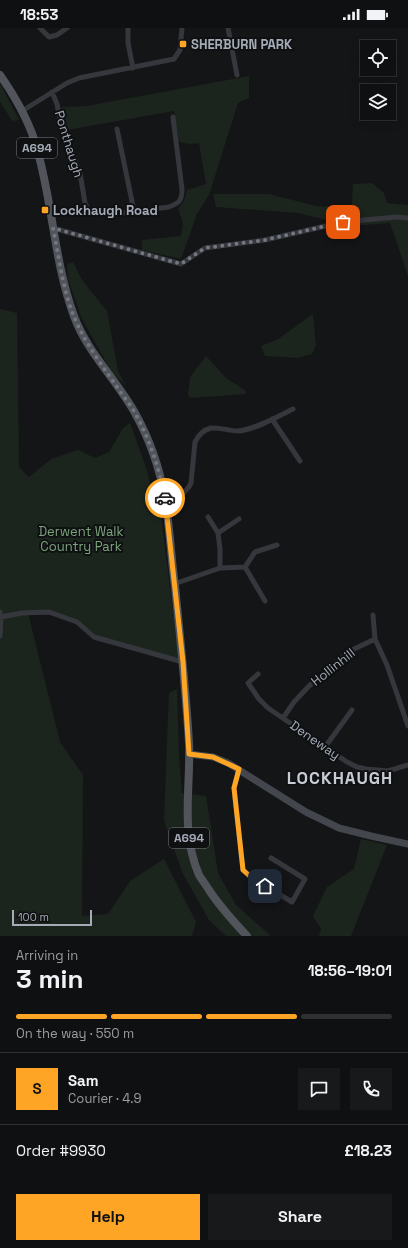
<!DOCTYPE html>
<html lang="en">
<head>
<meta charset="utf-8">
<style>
  body { margin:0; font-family:"Space Grotesk",sans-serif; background:#18191a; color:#f1f3f6; height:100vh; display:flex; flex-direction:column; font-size:15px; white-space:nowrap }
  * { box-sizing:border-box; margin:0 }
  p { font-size:13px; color:#9b9d9f }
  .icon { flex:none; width:22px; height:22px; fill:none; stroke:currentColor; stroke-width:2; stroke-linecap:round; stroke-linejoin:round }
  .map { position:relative; height:908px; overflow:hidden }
  .details { display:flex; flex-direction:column; background:#0f1011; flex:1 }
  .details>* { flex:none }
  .controls { position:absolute; left:360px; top:12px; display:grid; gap:8px }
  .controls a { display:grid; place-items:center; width:36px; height:36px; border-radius:0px; background:#0f1011; box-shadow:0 2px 10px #0003,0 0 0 1px #2f3031; font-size:20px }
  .scale { position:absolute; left:12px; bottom:10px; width:80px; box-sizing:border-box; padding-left:4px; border:2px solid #a5acb8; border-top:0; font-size:11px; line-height:14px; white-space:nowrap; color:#a5acb8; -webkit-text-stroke:3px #0f1012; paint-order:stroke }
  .pin { position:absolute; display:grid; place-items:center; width:34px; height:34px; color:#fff; margin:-17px; border-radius:8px; box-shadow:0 2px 6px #0006 }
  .courier { position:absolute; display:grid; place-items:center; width:40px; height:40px; margin:-20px; border:3px solid #fea525; border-radius:50%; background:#fff; color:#222; box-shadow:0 1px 5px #0007 }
  .summary em { font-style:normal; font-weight:700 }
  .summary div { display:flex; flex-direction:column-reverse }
  .summary { display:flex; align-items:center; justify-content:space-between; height:68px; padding:0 16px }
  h1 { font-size:26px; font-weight:700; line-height:30px }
  .bar { display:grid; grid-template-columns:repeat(4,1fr); gap:6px 4px; align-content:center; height:48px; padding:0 16px }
  .bar i { height:5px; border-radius:3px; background:#2f3031 }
  .bar .current { background:#fea525 }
  .bar p { grid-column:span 4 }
  .line { display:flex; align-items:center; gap:10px; padding:0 16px; border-top:1px solid #2f3031 }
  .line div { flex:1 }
  .round { display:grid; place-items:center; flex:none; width:42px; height:42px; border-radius:0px; background:#18191a }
  .cta { display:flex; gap:8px; margin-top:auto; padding:8px 16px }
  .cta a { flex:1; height:46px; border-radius:0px; background:#fea525; color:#111; font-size:16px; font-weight:700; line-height:46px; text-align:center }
  .cta a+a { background:#18191a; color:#f1f3f6 }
  .status { display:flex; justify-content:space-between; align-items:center; height:28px; padding:0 20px; background:#0f1011; direction:ltr }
  .status svg { height:11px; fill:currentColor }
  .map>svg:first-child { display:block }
  .green { fill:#1c251d }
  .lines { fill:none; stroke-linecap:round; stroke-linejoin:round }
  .street { stroke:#35373c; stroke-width:5 }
  .secondary { stroke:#43464c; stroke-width:7 }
  .primary { stroke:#51545b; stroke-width:8 }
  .done { stroke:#727780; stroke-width:4; stroke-dasharray:0 7.2 }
  .route { stroke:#fea525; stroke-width:5 }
  .poi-dot { fill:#fea525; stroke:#0f1012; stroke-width:1.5 }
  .labels { text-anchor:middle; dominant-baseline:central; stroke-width:4; stroke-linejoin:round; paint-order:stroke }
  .shield { fill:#0f1012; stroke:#787d86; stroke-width:1 }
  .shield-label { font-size:12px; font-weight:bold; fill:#a5acb8 }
  .poi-label { font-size:13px; font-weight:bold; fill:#a5acb8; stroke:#0f1012; text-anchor:start }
  .street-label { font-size:13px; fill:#a5acb8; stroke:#0f1012 }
  .park-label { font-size:13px; fill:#7ba47b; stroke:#0f1012 }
  .district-label { font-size:17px; font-weight:bold; letter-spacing:1px; fill:#c7cbd3; stroke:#0f1012 }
</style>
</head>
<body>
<div class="status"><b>18:53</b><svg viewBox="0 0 49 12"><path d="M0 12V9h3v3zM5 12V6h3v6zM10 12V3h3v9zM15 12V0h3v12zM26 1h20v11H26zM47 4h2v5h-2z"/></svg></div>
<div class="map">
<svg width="408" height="908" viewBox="0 0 408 908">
  <rect width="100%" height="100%" fill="#141517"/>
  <!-- green -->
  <path class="green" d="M249,48v22l-11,5 -29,92 -12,19 -16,45 -39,-9v-10l39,-4 2,-12 -5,-16c6,-4 7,-11 9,-18l19,-6 -7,-41 -10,1 -10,-2 -5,-31 -107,19 -5,-11 -1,-12 26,-1z
    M0,55l19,37 -7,1 -12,-20z
    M372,155l12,10 3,10 21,2v71l-18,-53 -39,3 -53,-13 -82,-6 -3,-13h56l47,12 34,2 1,12 2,-36z
    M73,234l9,18 25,31 11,60 7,14 -14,-14 -30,-54 -13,-38 -1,-15z
    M0,281l17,4 2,154 10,10 22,-18 27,-9 17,8 14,-6 14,-24 7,-5 17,47 9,42 4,-4 19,152 -85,-23 -17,-15 -28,-10 -21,1 32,129 23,33 -1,141 26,-2 23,-34 33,-21 32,63 -4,14h-192z
    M313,286l3,31 -4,9 -15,4 -32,-2 -4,-10 17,-7z
    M206,328l20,22 20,13v3l-55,4 -3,-3 2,-18z
    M177,661l2,67 3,37 24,3 12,77 18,32 35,31h-45l-17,-16 -27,-48 -18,-52 5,-127z
    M361,811l26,6 -36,91h-32l2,-7 -8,-13 14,-29 27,-18z"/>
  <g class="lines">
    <!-- street -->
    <path class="street" d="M40,0l9,9 8,-2 10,-7
      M128,0v15l5,25
      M228,0l9,47
      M52,64l5,12 5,26 10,21 8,22 5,30 3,6 10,5h18l53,-7c10,-4 13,-6 13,-18l-9,-72
      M22,83l45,-28 12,-5 95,-19 6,-9 2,-22
      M117,101l17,82
      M53,200l128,36 24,-16 60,-8 78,-18 54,-5 11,1
      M272,391l28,42
      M165,472c12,-3 21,-6 26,-17l4,-41c3,-6 8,-12 16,-14 9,-1 18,3 27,3 16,-1 41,-15 55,-22
      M208,489l10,16
      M245,539l10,-15 22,-7
      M220,540l25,-1 20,34
      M174,556l46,-16v-19l-2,-16 21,-14
      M0,584l1,5 21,-4 27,-1 28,10 17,15 89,25
      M373,587l2,24
      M0,608l1,-19
      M258,646l-10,9 11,16 9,9 79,54 10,5 9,2 22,2 20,-6
      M283,690l11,-16 15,-16 41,-35 25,-12 12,26 21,61
      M325,719l27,-37
      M239,741l-5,19 9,82 9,8 40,24 13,-23 -34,-21"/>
    <!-- secondary -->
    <path class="secondary" d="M189,726l24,3 15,6 78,49 33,16 32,8 37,8"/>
    <!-- primary -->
    <path class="primary" d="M0,47c16,23 30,47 37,74 16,55 17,113 37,167 13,36 42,63 61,97 15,27 25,56 30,86 5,29 6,59 10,87 5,52 11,104 14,157 2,44 -9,88 10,132 3,5 7,10 10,15 11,17 24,31 38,46"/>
  </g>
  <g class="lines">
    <!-- done -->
    <path class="done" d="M165,470c-6,-30 -15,-58 -30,-85 -5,-9 -12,-17 -18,-26 -15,-22 -32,-44 -43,-70 -11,-27 -15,-60 -21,-89l128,36 24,-16 60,-8 78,-18"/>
    <!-- route -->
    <path class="route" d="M165,470l18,164 6,92 24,3 26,12 -5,19 9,82 9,8 13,8"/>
  </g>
  <!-- markers -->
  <g class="poi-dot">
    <rect x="179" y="12" width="8" height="8" rx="2"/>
    <rect x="41" y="178" width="8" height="8" rx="2"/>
  </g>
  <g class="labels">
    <!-- shield labels -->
    <g class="shield">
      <rect x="17" y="110" width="40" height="20" rx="3"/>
      <rect x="169" y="800" width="40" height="20" rx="3"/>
    </g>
    <g class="shield-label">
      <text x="37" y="120">A694</text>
      <text x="189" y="810">A694</text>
    </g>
    <!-- poi labels -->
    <g class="poi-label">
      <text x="191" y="16">SHERBURN PARK</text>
      <text x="53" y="182">Lockhaugh Road</text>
    </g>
    <!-- street labels -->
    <g class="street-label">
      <text transform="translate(69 116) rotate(73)">Ponthaugh</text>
      <text transform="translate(333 639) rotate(-38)">Hollinhill</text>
      <text transform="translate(315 712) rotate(35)">Deneway</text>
    </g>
    <!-- park labels -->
    <g class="park-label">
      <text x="81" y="503">Derwent Walk<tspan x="81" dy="15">Country Park</tspan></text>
    </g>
    <!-- district labels -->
    <g class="district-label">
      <text x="340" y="750">LOCKHAUGH</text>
    </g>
  </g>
</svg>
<div class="controls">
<a><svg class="icon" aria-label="locate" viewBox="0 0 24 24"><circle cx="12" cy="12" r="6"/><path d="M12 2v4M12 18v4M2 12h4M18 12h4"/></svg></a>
<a><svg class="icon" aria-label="layers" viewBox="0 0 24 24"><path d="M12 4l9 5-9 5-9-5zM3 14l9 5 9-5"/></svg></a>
</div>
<div class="scale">100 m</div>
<div class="pin" style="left:343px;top:194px;background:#ea580c"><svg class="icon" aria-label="bag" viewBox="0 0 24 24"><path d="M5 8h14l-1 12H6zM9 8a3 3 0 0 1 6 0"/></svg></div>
<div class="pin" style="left:265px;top:858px;background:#1f2937"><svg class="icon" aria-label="home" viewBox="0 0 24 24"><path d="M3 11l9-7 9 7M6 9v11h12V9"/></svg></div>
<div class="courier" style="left:165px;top:470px"><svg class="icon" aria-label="car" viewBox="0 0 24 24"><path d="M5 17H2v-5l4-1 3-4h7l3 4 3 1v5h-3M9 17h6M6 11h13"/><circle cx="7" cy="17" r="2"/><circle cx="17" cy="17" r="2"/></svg></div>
</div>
<section class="details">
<div class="summary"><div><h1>3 min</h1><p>Arriving in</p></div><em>18:56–19:01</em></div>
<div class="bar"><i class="current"></i><i class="current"></i><i class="current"></i><i></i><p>On the way · 550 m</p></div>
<div class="line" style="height:72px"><b class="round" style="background:#fea525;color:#111">S</b><div><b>Sam</b><p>Courier · 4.9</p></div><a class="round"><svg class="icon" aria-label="chat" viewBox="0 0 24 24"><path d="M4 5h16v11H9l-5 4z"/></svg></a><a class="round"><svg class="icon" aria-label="phone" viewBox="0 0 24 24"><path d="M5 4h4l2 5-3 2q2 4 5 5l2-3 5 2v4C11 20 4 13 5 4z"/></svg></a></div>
<div class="line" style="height:52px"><div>Order #9930</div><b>£18.23</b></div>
<div class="cta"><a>Help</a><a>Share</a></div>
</section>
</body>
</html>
